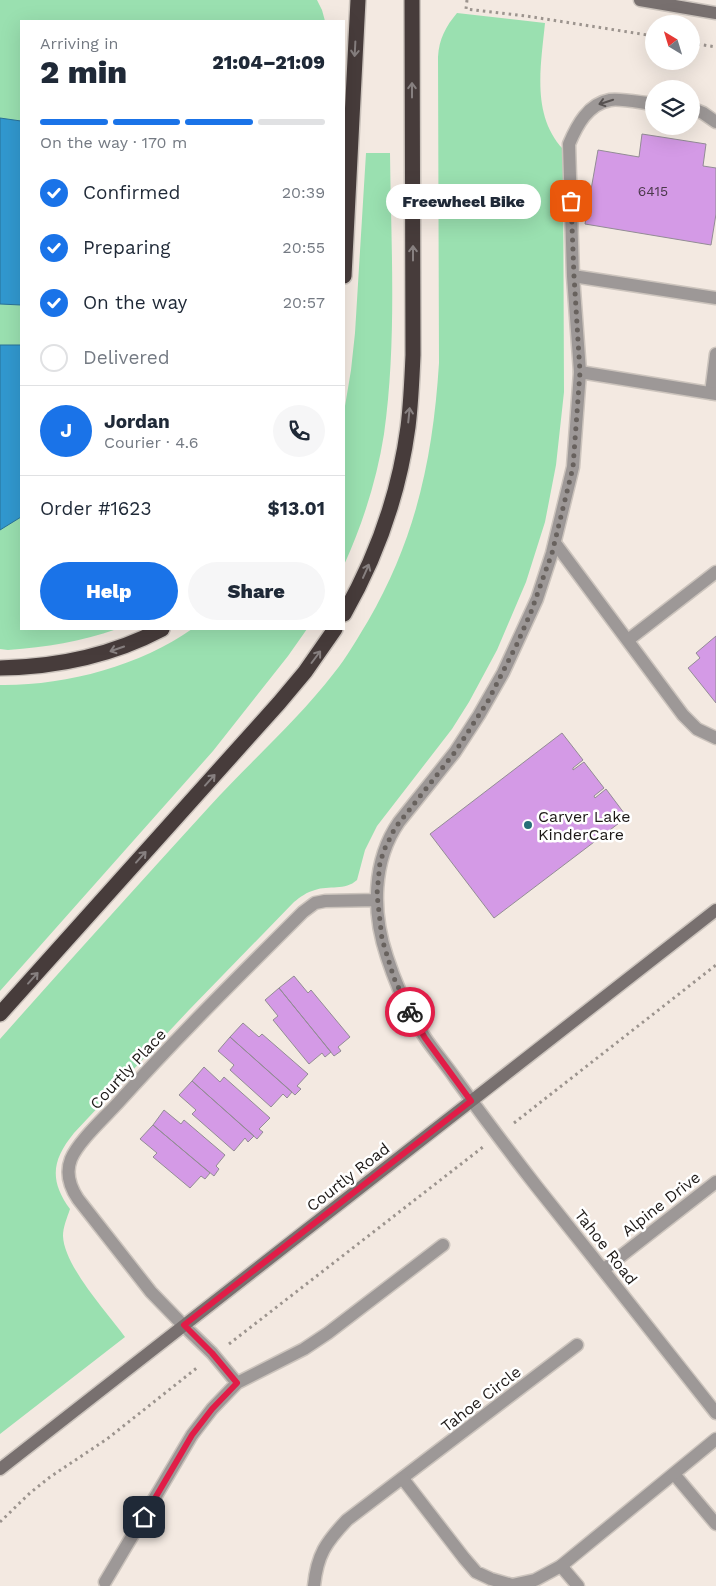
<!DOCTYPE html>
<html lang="en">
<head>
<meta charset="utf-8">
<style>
  body { margin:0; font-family:"Work Sans",sans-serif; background:#f6f6f7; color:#1f2937; height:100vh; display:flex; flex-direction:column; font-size:19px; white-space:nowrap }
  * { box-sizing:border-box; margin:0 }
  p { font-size:16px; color:#747a83 }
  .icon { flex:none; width:28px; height:28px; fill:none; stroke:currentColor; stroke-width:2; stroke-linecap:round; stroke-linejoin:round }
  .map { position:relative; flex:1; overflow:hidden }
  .sheet { position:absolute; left:20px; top:20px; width:325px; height:610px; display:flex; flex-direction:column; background:#fff; border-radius:0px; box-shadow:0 5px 20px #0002 }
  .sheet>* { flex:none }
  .needle { width:32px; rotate:322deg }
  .tools { position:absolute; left:645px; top:15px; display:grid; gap:10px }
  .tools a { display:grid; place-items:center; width:55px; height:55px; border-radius:50%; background:#fff; box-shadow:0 5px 20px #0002; font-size:25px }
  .pin { position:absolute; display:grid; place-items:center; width:42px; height:42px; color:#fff; margin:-21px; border-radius:10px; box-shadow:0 2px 8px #0006 }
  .courier { position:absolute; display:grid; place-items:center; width:50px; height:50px; margin:-25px; border:4px solid #e11d48; border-radius:50%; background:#fff; color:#222; box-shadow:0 1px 6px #0007 }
  .bubble { position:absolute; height:35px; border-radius:18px; background:#fff; box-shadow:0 5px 20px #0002; font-size:16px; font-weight:800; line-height:35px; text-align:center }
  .summary em { font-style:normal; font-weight:800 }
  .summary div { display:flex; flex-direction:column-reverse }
  .summary { display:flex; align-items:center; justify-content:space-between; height:85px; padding:0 20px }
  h1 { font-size:32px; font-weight:800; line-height:38px }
  .bar { display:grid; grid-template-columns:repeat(4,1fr); gap:8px 5px; align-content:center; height:60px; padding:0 20px }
  .bar i { height:6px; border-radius:4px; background:#e0e1e3 }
  .bar .selected { background:#1a73e8 }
  .bar p { grid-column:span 4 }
  .line { display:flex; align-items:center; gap:12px; padding:0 20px; border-top:1px solid #e0e1e3 }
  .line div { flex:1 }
  .round { display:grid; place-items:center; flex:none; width:52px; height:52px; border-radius:26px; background:#f6f6f7 }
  ol { padding:0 20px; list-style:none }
  li { display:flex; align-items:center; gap:15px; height:55px }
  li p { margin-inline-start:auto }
  li .icon { padding:5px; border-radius:50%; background:#1a73e8; color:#fff; stroke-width:4 }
  li:last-child { color:#747a83 }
  li i { width:28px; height:28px; border:2px solid #e0e1e3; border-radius:50% }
  .cta { display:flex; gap:10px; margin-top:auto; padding:10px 20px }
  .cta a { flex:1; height:58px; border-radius:30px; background:#1a73e8; color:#fff; font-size:20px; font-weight:800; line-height:58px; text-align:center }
  .cta a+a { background:#f6f6f7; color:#1f2937 }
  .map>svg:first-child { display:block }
  .green { fill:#9ae0b0 }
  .water { fill:#3198cf; stroke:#2b7298 }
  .building { fill:#d49ae6; stroke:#938c95 }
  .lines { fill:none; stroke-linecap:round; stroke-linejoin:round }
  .lane-casing { stroke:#ccc4bd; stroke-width:15 }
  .street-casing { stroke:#ccc4bd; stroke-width:15 }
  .secondary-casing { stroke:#ccc4bd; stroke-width:15 }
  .highway-casing { stroke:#ccc4bd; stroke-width:18 }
  .path { stroke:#9c948e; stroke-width:3; stroke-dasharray:2.5 4; stroke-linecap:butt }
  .lane { stroke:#9d9897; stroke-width:12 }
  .street { stroke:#9d9897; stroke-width:12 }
  .secondary { stroke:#78706f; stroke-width:12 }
  .highway { stroke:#473c3b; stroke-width:15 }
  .oneway { stroke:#878080 }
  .oneway2 { stroke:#575251 }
  .done { stroke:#68625e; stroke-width:5; stroke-dasharray:0 9 }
  .route { stroke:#e11d48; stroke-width:6 }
  .poi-dot { fill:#266f79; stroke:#fff; stroke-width:2 }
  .labels { text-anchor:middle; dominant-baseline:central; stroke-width:5; stroke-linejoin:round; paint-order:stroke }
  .number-label { font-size:14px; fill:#4b394b }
  .poi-label { font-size:16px; fill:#1d1917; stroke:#fff; text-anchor:start }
  .street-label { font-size:16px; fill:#1d1917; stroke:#fff }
</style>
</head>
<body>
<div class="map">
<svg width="716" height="1586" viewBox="0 0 716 1586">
  <rect width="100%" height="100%" fill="#f3e9e1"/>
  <!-- green -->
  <path class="green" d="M0,0h317l5,10 3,11h-304v608h96c-37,13 -70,18 -109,21l-8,-1z
    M457,13l88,10c-4,42 -14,92 18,126l1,243 -8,73 -11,57 -19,60 -29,68 -28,52 -17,27 -75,97 -12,24 -8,30c-12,11 -28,5 -42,10 -8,2 -15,7 -21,12l-105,108 -115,123c-22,27 -25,47 -4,76 -3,9 -7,18 -7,27 1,30 44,76 62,101l-125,97v-395c69,-78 139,-155 209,-232 41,-45 87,-85 125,-134 13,-16 23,-34 34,-52 48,-83 65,-163 71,-258l-1,-306c1,-18 8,-31 19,-44z
    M366,153h24c1,93 7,189 -6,281 -7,45 -21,89 -40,131v-153l7,-42 4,-37z
    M192,629h115l-19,27 -75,95 -213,240v-306c64,1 140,-19 192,-56z"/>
  <!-- water -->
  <path class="water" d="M0,118l21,3v184l-21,-1z
    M0,345h21v172l-21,13z"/>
  <!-- building -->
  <path class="building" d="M642,134l64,10 -3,22 13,2v46l-5,31 -126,-21 13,-74 41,7z
    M716,636v67l-28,-35 12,-10 -4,-5z
    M562,733l21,27 -10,8v2l11,-8 20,26 -10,8 1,2 11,-9 21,28 -133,101 -64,-84z
    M294,976l14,17 3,-3 39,47 -12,10 3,4 -7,5 -55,-68z
    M279,988l52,64 -6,5 -3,-4 -13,11 -36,-44 5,-4 -13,-16z
    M243,1023l16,14 3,-3 46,40 -11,12 4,3 -6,6 -65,-58z
    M230,1037l62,55 -5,6 -4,-4 -12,13 -41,-37 4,-5 -16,-14z
    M204,1067l16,15 4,-5 46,41 -11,11 4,3 -6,7 -65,-58z
    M192,1081l62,55 -6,6 -3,-4 -11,13 -42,-37 4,-4 -17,-15z
    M164,1110l17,14 3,-4 41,35 -9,11 3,3 -5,7 -61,-51z
    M153,1125l57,48 -5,6 -4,-3 -11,12 -37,-31 4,-4 -17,-14z"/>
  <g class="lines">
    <!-- lane casing -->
    <g class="lane-casing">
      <path id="lane" d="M691,108l12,5 13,9
        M573,276l143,22
        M580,372l-7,-96 -4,-132c8,-19 19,-40 41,-44 10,-2 33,3 44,4
        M711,393l5,-39
        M555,543l128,172 14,14 19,9
        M628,640l88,-68
        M183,1325l29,28 25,30
        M674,1474l42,50
        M561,1566l17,20
        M105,1582l87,-147 20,-26 25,-26 67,-34 24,-16 115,-88
        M314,1586c3,-31 12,-44 33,-66l230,-175"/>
    </g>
    <!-- street casing -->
    <g class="street-casing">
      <path id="street" d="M716,394l-136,-22 -7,95 -21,86 -15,46 -34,74 -24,42 -24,37 -56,70c-27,39 -27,91 -12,135 9,28 22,57 39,82 9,13 20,26 29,39 27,37 54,73 82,109 60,75 119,150 179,226
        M603,1270l113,-88
        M183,1325l-32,-33 -73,-93c-8,-12 -13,-25 -7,-40 7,-17 32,-40 46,-55 59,-66 123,-129 186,-192l12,-9 10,-2 52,-1
        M403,1479l61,79 12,14 15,7 21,6 23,-5 26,-14 155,-127"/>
    </g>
    <!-- secondary casing -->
    <g class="secondary-casing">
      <path id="secondary" d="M640,0l76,13
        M0,1469l716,-559"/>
    </g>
    <!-- highway casing -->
    <g class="highway-casing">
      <path id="highway" d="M344,276l14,-276
        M344,614c33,-58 55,-120 64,-187 3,-24 4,-48 5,-72l-1,-355
        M0,668c57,-1 111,-12 162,-39
        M0,1014l279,-311 26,-31 30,-43"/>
    </g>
    <!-- path -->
    <path class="path" d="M467,0l-1,9 60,7 128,20
      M691,43l25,4
      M514,1123l202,-158
      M229,1344l254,-197
      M0,1522l30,-29 20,-16 57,-38 91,-72"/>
    <!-- lane -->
    <use href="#lane" class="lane"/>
    <!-- street -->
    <use href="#street" class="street"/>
    <!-- secondary -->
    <use href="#secondary" class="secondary"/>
    <!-- highway -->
    <use href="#highway" class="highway"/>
  </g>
  <!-- one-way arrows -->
  <defs><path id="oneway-shaft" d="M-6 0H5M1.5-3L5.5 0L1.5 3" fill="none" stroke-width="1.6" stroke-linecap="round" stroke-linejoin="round" transform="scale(1.25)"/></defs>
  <g class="oneway">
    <use href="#oneway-shaft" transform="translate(355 49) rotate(93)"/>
    <use href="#oneway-shaft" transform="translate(412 90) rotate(-90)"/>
    <use href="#oneway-shaft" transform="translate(413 253) rotate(-90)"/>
    <use href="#oneway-shaft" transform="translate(409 415) rotate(-84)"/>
    <use href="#oneway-shaft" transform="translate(366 571) rotate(-66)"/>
    <use href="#oneway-shaft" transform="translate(117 649) rotate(161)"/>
    <use href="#oneway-shaft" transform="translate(316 657) rotate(-53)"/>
    <use href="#oneway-shaft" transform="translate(210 780) rotate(-48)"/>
    <use href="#oneway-shaft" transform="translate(141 857) rotate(-48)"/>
    <use href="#oneway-shaft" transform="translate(33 978) rotate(-48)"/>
  </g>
  <use class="oneway2" href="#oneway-shaft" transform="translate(606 102) rotate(162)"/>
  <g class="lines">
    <!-- done -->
    <path class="done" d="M410,1012l-16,-34 -12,-39 -5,-45 3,-32 5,-14 10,-20 60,-76 33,-51 29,-57 14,-32 21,-59 21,-86 7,-95 -6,-96 -3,-75"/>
    <!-- route -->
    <path class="route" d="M144,1517l48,-82 20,-26 25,-26 -25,-30 -28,-28 287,-224 -46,-63 -15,-26"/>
  </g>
  <!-- markers -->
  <circle class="poi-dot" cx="528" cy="825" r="5"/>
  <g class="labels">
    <!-- number labels -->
    <g class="number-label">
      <text x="653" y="191">6415</text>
    </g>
    <!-- poi labels -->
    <g class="poi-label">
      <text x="538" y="816">Carver Lake<tspan x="538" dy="18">KinderCare</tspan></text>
    </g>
    <!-- street labels -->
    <g class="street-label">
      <text transform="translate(128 1069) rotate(-47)">Courtly Place</text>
      <text transform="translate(348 1177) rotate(-38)">Courtly Road</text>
      <text transform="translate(661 1204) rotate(-38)">Alpine Drive</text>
      <text transform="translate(606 1247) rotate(52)">Tahoe Road</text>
      <text transform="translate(481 1399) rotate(-38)">Tahoe Circle</text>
    </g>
  </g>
</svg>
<div class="tools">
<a><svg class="needle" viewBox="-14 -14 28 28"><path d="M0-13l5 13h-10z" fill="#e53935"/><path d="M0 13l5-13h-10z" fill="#747a83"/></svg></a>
<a><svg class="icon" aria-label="layers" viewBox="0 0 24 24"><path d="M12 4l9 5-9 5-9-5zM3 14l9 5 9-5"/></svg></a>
</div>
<div class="pin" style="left:571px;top:201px;background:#ea580c"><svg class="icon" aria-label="bag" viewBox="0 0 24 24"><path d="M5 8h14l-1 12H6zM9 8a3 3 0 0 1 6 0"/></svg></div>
<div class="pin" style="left:144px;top:1517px;background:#1f2937"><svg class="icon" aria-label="home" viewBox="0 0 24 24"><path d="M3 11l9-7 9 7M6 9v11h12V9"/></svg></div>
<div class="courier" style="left:410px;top:1012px"><svg class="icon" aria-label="bike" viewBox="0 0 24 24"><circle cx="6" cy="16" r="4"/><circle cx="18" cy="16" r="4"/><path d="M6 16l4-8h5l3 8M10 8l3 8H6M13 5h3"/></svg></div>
<div class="bubble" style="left:386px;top:184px;width:155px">Freewheel Bike</div>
<section class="sheet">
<div class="summary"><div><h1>2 min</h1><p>Arriving in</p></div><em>21:04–21:09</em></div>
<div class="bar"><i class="selected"></i><i class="selected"></i><i class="selected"></i><i></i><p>On the way · 170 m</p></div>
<ol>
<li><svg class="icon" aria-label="check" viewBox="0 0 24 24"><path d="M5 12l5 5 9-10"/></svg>Confirmed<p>20:39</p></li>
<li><svg class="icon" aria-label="check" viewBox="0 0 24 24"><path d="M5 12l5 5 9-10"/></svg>Preparing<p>20:55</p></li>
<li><svg class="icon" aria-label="check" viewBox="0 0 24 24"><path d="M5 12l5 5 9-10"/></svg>On the way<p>20:57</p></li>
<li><i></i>Delivered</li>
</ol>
<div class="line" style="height:90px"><b class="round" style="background:#1a73e8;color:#fff">J</b><div><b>Jordan</b><p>Courier · 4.6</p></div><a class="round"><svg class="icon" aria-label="phone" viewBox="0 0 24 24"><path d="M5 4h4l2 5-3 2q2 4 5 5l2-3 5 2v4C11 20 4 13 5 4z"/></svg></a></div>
<div class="line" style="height:65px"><div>Order #1623</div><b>$13.01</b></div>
<div class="cta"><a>Help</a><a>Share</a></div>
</section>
</div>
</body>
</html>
